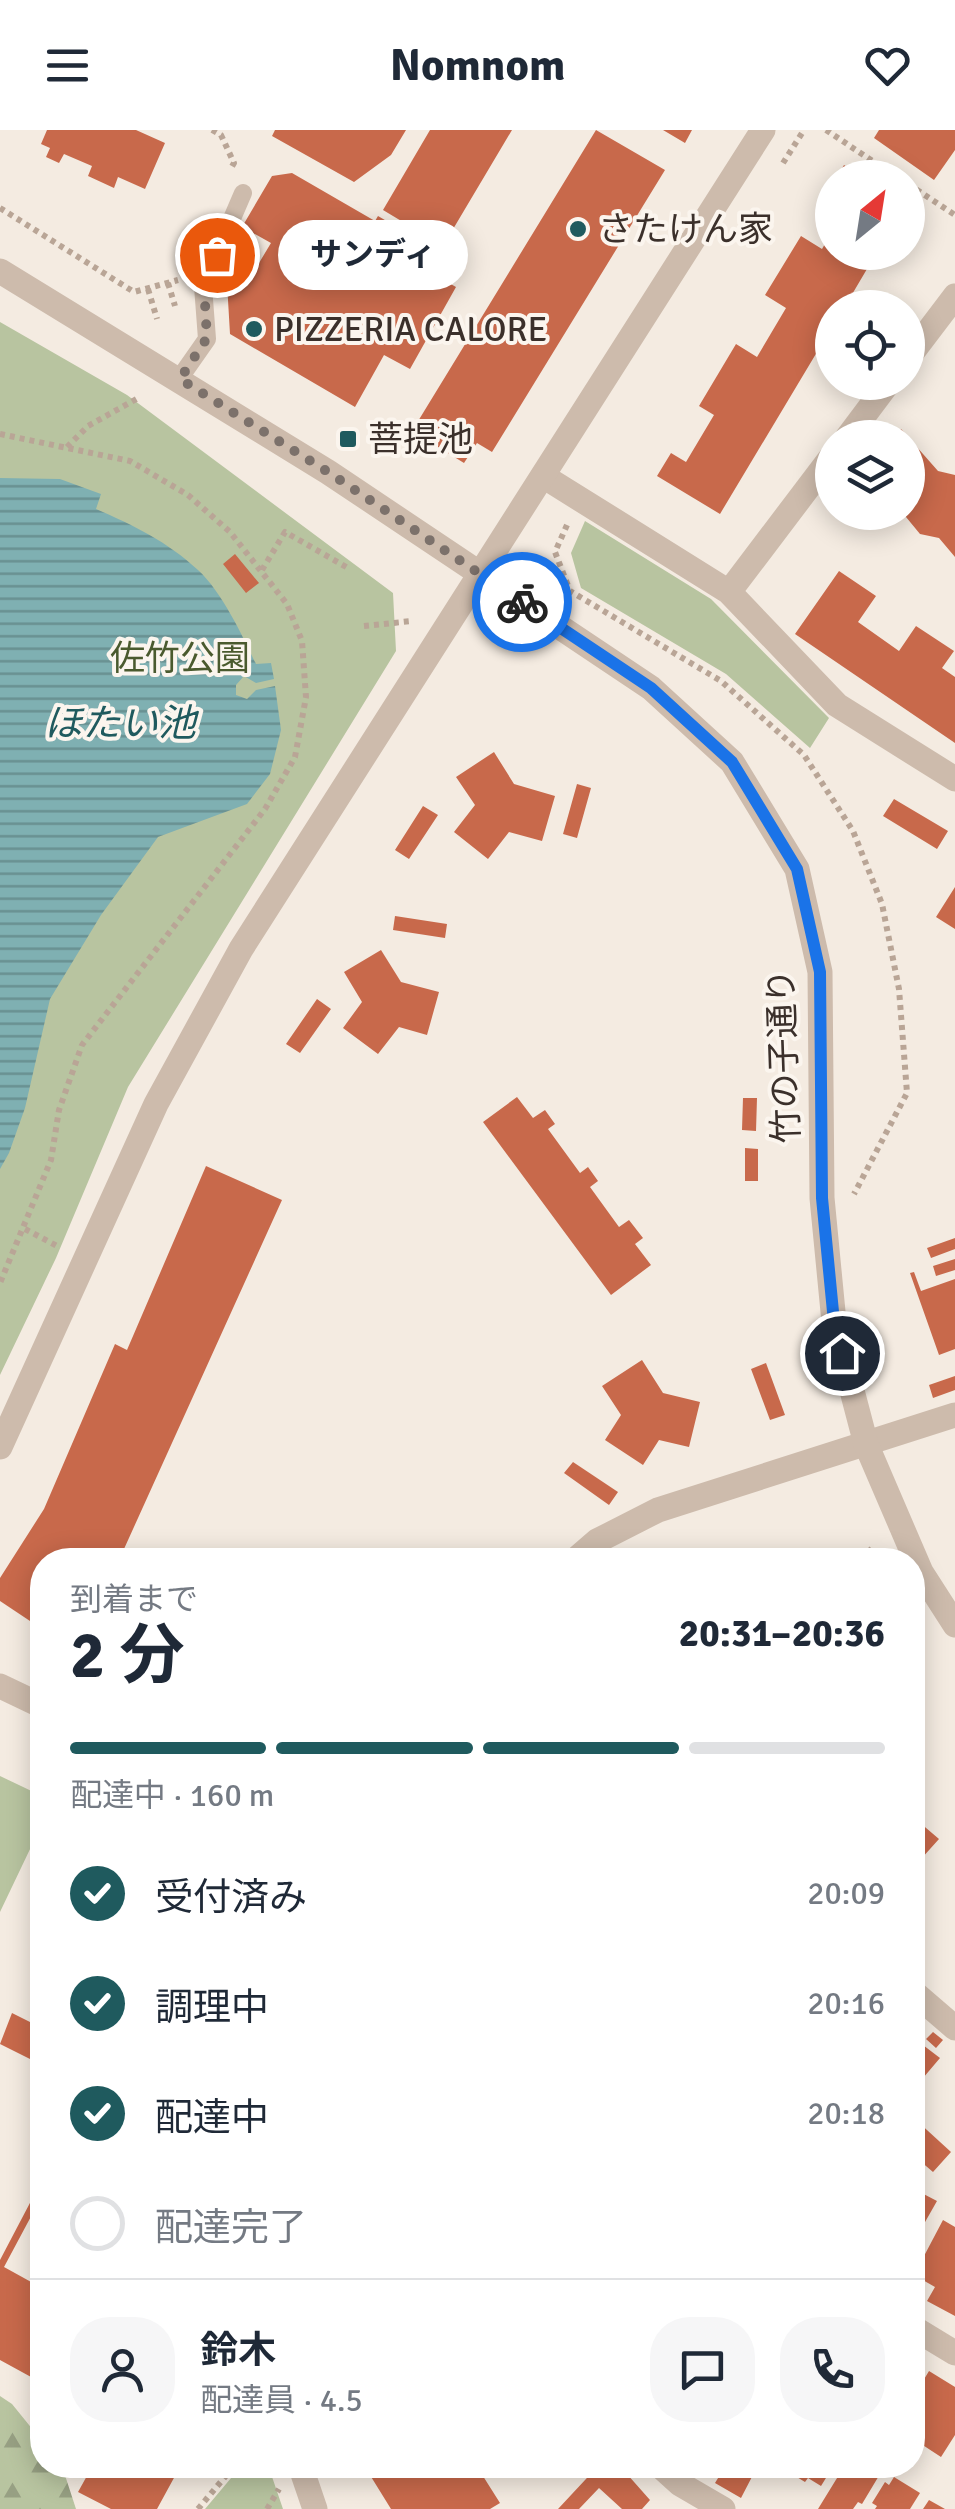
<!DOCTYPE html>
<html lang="ja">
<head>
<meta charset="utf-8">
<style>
  body { margin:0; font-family:Signika,"Noto Sans JP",sans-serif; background:#f6f6f7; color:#1f2937; height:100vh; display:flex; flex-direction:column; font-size:38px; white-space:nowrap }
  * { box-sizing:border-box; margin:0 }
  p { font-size:32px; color:#747a83 }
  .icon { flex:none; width:55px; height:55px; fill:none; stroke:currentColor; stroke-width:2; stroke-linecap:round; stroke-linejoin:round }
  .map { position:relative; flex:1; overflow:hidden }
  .side { position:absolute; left:30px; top:1418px; width:895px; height:930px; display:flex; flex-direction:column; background:#fff; border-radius:40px; box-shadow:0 5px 25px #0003 }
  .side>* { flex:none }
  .needle { width:65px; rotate:30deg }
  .buttons { position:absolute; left:815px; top:30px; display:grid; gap:20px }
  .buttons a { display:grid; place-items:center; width:110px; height:110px; border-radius:50%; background:#fff; box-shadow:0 5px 25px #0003; font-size:50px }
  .pin { position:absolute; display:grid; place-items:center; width:85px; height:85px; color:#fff; margin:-42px; border:5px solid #fff; border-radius:50%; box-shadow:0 2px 10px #0007 }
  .courier { position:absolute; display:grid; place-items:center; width:100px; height:100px; margin:-50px; border:8px solid #1a73e8; border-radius:50%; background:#fff; color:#222; box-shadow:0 2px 12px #0007 }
  .bubble { position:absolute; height:70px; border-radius:35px; background:#fff; box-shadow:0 5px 25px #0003; font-size:32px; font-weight:700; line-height:70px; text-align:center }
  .overview em { font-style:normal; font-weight:700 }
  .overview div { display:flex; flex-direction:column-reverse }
  .overview { display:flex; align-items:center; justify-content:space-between; height:170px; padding:0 40px }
  h1 { font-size:65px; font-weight:700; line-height:75px }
  .bar { display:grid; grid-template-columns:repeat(4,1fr); gap:15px 10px; align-content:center; height:120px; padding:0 40px }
  .bar i { height:12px; border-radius:8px; background:#e0e1e3 }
  .bar .current { background:#1f5a5e }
  .bar p { grid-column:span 4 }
  .line { display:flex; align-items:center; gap:25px; padding:0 40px; border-top:2px solid #e0e1e3 }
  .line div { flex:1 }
  .round { display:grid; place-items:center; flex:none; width:105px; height:105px; border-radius:40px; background:#f6f6f7 }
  ol { padding:0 40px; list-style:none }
  li { display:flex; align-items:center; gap:30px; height:110px }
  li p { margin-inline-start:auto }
  li .icon { padding:10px; border-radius:50%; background:#1f5a5e; color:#fff; stroke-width:4 }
  li:last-child { color:#747a83 }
  li i { width:55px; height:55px; border:5px solid #e0e1e3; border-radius:50% }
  header { display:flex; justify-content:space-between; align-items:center; height:130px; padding:0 40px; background:#fff; font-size:45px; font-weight:700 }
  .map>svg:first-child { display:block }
  .forest { fill:url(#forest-firs) }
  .park { fill:#b8c4a0 }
  .water { fill:url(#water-rules) }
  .building { fill:#c8694b }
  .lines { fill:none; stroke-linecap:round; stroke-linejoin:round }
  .path { stroke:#b9a596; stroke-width:6; stroke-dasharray:5 5; stroke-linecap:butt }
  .service { stroke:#cdbbac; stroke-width:18 }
  .minor { stroke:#cdbbac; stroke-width:25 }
  .tertiary { stroke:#cdbbac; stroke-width:25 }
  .done { stroke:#7c716b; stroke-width:10; stroke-dasharray:0 18 }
  .route { stroke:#1a73e8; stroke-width:12 }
  .poi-dot { fill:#1f5a5e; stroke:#fbf5ee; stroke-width:4 }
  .labels { text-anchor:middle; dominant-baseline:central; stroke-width:8; stroke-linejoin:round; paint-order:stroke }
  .poi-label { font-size:35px; fill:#3b302b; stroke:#fbf5ee; text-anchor:start }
  .park-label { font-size:35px; fill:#4a5a2e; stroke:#fbf5ee }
  .street-label { font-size:35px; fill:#3b302b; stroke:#fbf5ee }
  .water-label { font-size:38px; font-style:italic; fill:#1f5a5e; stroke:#fbf5ee }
</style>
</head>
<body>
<header><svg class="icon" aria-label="menu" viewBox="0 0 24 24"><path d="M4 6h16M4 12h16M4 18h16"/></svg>Nomnom<svg class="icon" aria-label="heart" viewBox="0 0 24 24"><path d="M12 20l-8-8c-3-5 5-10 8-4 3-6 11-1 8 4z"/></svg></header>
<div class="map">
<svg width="955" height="2379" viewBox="0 0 955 2379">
  <defs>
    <pattern id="forest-firs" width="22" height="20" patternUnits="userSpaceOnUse" patternTransform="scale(2.5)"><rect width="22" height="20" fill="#b8c4a0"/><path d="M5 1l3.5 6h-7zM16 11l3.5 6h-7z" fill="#97a083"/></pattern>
    <pattern id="water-rules" width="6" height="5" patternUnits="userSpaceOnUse" patternTransform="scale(2.5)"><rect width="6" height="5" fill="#7fb0b2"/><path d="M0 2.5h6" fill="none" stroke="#699091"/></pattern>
  </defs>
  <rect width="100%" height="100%" fill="#f4ebe1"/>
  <!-- forest -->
  <path class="forest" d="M0,2266l12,8 30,37v24l20,1 14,43h-76z"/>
  <!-- park -->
  <path class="park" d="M0,192l127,73 266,198 3,58 -268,436 -72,171 -56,117z
    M585,391l126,78 118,119 -19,30 -84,-74 -145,-86 -10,-35z
    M0,1646l42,20v28l-42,88z
    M242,2335h26l15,44h-78z"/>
  <!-- water -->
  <path class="water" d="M0,348l60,1 41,15 -5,15c37,16 72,33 102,61 24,22 44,65 58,94l15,-1 3,16 -18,4 -12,-7 -8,9v10l11,4 9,-9 19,-4 6,44 -11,44 -23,30 -89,33 -57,78 -51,84 -25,109 -16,45 -9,16z"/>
  <!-- building -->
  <path class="building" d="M47,0h89l29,13 -20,46 -27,-12 -4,11 -26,-12 4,-10 -28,-12 -5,9 -13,-6 4,-9 -9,-4z
    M275,0h131l-15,25 -37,27 -82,-46z
    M430,0h82l-69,116 -60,-36z
    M596,0l69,40 -173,282 -15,-9 -13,20 -52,-32z
    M663,0h29l-7,13z
    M879,0h76v20l-21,30 -60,-42z
    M844,35l20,13h-28z
    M292,43l83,48 3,-5 36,21 -11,20 53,30 -46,82 -26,-14 -29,52 -125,-73 -3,-51 10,-33 22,13 12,-20 -29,-16 30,-51z
    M832,102v20h45l-33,56h-12v19l-112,187 -63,-38 14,-23 15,9 28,-47 -15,-9 37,-62 21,13 29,-49 -21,-13 36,-59 21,13z
    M901,299l37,42 17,4v82l-16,-19 -19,-4 -14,-17 2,-79h-15z
    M235,424l24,29 -13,10 -23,-29z
    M839,441l37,25 -18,26 41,29 17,-25 38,25 -12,17 13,9v66l-160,-109z
    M494,622l20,32 41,12 -13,45 -33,-9 -21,27 -34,-27 21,-27 -19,-28z
    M577,654l14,4 -14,50 -14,-4z
    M894,669l54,32 -11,18 -54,-33z
    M423,676l15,9 -29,44 -14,-9z
    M955,757v42l-19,-12z
    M395,786l52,8 -2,14 -52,-8z
    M381,820l20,32 38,10 -12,43 -28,-8 -21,27 -35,-26 19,-26 -18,-30z
    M317,869l14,10 -31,44 -14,-9z
    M517,967l16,21 12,-8 10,14 -7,5 32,44 8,-6 10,14 -8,6 29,40 10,-7 14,18 -8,6 16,21 -40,30 -128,-173z
    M743,968h14l-1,33 -14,-1z
    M745,1018l13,1v32h-13z
    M206,1036l76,34 -163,360h-77v69l-42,-28v-23l44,-69 71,-165 12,6z
    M955,1108v11l-24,9 -4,-10z
    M955,1129v11l-19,6 -3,-10z
    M914,1142l7,19 34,-12v70l-16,6 -29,-82z
    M642,1230l21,33 37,9 -11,45 -30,-7 -16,25 -38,-25 16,-25 -19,-29z
    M766,1233l19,52 -15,5 -19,-51z
    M955,1246v14l-22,8 -4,-13z
    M573,1332l45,30 -9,13 -45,-32z
    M912,1686l27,23 -27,30z
    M12,1883l30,15v37l-42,-21z
    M933,1902l10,8 -7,8 -10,-9z
    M919,1912l21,16 -28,33v-40z
    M916,1990l35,32 -18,20 -21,-18v-30z
    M42,2050v33l-7,-4 -31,58 38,21v95l-42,-23v-100z
    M912,2058l25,13 -25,44z
    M943,2090l12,7v89l-28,-15 8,-14 -21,-12z
    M929,2241l26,16v48l-14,22 -29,-19v-50l5,3z
    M93,2335h88l-24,44h-46l-33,-17z
    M368,2335h108l24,38 -10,6h-99l-26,-42z
    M503,2335h33l-28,11z
    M599,2335h20l31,35 -8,9h-20l-23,-21 -20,21h-21z
    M726,2335h18l11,6 -14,27 -26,-15z
    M777,2335h57l-13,21 -13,-8 -3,4z
    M845,2335h32l6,4 -21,35 -4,-2 -5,7h-35z
    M894,2347l26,16 -10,16h-35l2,-3 -5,-3 13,-21 4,3z
    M929,2370l16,9h-22z"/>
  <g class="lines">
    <!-- path -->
    <path class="path" d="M212,0l9,5 13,28 -4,7
      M826,0l72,48
      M783,33l21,-33
      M908,54l47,31
      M0,78l134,84 44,-12
      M168,153l7,23
      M148,159l9,30
      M0,304l130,27 58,34 42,37 57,72 15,37 4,56 -11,60 -30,52 -183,236 -23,65 -8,50 -51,123
      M67,317l21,-21 52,-29
      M567,395l-12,27 15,39 151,90 83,74 49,76 29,73 17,85 8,104 -53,101
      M262,440l23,-38 63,36
      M364,496l48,-5
      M25,1099l34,18
      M862,1430l11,-13
      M198,2379l37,-44
      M267,2379l12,-20"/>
    <!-- service -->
    <path class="service" d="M179,249l28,-40 -4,-53 40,-93"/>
    <!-- minor -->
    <path class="minor" d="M908,228l47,-62
      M847,308l42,-56
      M543,346l186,116 108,113 118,74
      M729,462l103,-136
      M575,1430l22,-19 61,-31 297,-95
      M912,1861l43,37
      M912,2197l43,26
      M659,2335l21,19 43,25"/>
    <!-- tertiary -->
    <path class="tertiary" d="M0,141l328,201 323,216 81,74 65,107 23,103 2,226 12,124 32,122 55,128 34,53
      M0,1317l156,-343 85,-155 522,-819
      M0,1556l42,20
      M300,2335l15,44"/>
  </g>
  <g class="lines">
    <!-- done -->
    <path class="done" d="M217,125l-13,31 3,52 -27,41 148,93 194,130"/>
    <!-- route -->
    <path class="route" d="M522,472l129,86 81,74 65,107 23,103 2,226 12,124 8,31"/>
  </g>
  <!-- markers -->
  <g class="poi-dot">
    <circle cx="578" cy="99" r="10"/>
    <circle cx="254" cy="199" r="10"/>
    <rect x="338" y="299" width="20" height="20" rx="5"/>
  </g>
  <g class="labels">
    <!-- poi labels -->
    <g class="poi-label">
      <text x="598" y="99">さたけん家</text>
      <text x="274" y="199">PIZZERIA CALORE</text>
      <text x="368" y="309">菩提池</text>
    </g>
    <!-- park labels -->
    <g class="park-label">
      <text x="180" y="528">佐竹公園</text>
    </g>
    <!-- street labels -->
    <g class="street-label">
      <text transform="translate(784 926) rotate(-92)">竹の子通り</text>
    </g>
    <!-- water labels -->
    <g class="water-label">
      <text x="120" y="593">ほたい池</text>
    </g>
  </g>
</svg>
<div class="buttons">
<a><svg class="needle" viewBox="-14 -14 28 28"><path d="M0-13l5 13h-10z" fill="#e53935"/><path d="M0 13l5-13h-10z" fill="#747a83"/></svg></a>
<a><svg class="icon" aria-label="locate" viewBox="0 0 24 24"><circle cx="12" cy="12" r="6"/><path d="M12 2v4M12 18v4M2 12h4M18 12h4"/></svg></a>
<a><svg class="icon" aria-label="layers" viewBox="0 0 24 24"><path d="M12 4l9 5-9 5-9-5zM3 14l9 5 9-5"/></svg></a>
</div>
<div class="pin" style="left:217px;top:125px;background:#ea580c"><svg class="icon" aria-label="bag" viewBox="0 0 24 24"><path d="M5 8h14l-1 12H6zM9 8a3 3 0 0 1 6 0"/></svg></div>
<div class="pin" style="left:842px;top:1223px;background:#1f2937"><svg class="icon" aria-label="home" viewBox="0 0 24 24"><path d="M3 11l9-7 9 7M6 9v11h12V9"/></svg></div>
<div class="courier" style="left:522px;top:472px"><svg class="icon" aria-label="bike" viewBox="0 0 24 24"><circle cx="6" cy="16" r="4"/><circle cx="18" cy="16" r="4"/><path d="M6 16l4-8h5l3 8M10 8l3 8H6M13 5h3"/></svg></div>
<div class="bubble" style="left:278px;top:90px;width:190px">サンディ</div>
<section class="side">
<div class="overview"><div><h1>2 分</h1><p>到着まで</p></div><em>20:31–20:36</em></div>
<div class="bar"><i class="current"></i><i class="current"></i><i class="current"></i><i></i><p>配達中 · 160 m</p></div>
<ol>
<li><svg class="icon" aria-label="check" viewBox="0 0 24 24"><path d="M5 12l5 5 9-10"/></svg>受付済み<p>20:09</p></li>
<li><svg class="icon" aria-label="check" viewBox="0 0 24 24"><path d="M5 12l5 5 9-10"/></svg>調理中<p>20:16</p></li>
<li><svg class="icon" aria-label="check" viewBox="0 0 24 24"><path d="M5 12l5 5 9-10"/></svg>配達中<p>20:18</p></li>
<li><i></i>配達完了</li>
</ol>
<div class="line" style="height:180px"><a class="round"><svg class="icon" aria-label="person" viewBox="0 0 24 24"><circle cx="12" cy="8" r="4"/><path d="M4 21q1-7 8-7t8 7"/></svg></a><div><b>鈴木</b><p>配達員 · 4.5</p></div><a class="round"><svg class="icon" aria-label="chat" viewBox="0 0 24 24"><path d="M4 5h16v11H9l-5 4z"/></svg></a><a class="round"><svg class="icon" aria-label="phone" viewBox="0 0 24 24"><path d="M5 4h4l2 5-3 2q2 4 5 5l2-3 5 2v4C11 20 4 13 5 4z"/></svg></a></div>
</section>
</div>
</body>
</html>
